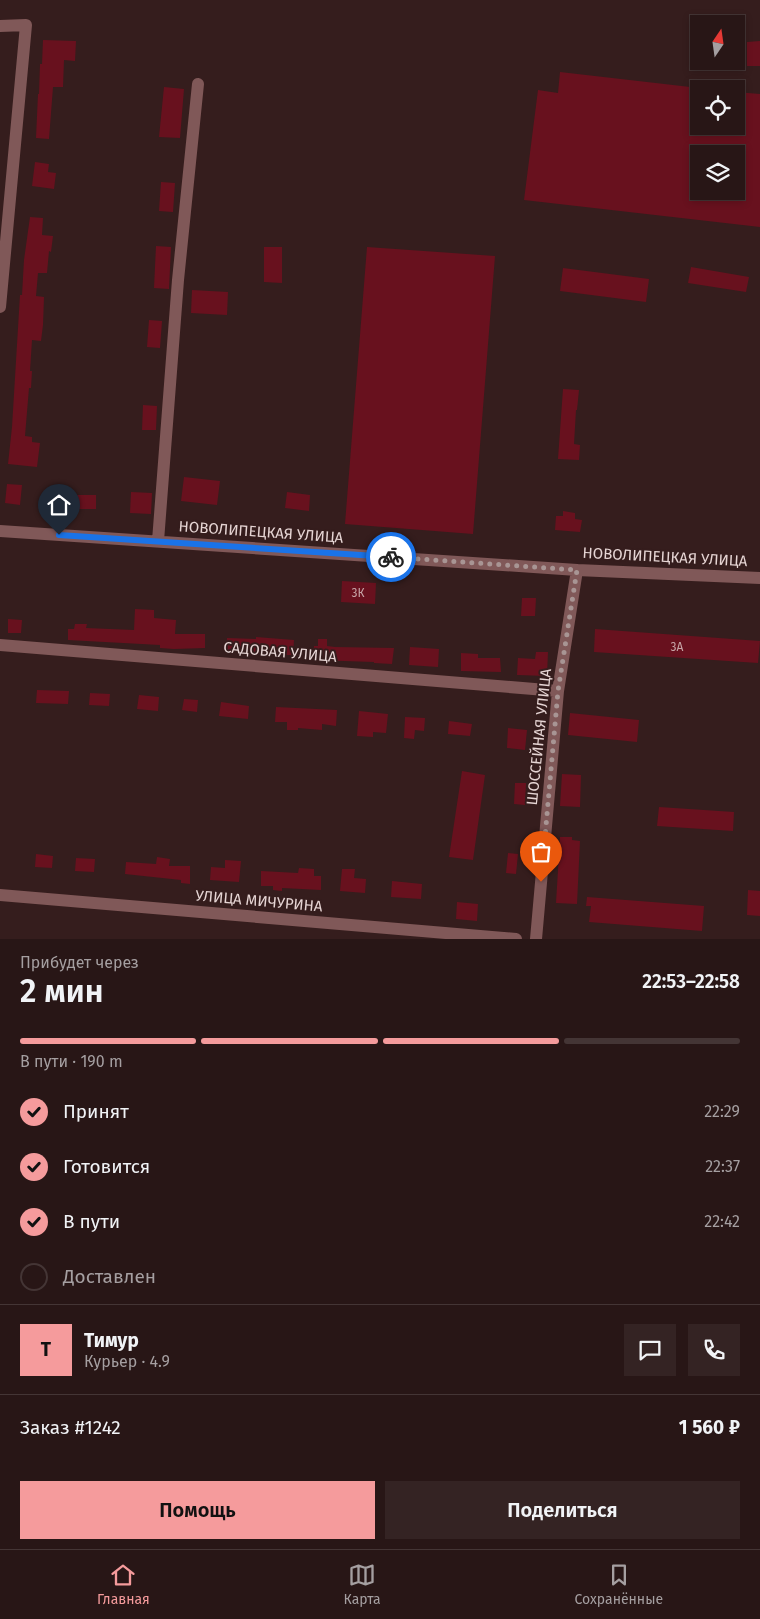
<!DOCTYPE html>
<html lang="ru">
<head>
<meta charset="utf-8">
<style>
  body { margin:0; font-family:"Fira Sans",sans-serif; background:#342323; color:#f1f3f6; height:100vh; display:flex; flex-direction:column; font-size:19px; white-space:nowrap }
  * { box-sizing:border-box; margin:0 }
  p { font-size:16px; color:#a59fa1 }
  .icon { flex:none; width:28px; height:28px; fill:none; stroke:currentColor; stroke-width:2; stroke-linecap:round; stroke-linejoin:round }
  .map { position:relative; height:939px; overflow:hidden }
  .panel { display:flex; flex-direction:column; background:#281616; flex:1 }
  .panel>* { flex:none }
  .needle { width:32px; rotate:13deg }
  .tools { position:absolute; left:690px; top:15px; display:grid; gap:10px }
  .tools a { display:grid; place-items:center; width:55px; height:55px; border-radius:0px; background:#281616; box-shadow:0 2px 8px #0003,0 0 0 1px #443535; font-size:25px }
  .pin { position:absolute; display:grid; place-items:center; width:42px; height:42px; color:#fff; margin:-51px -21px; border-radius:50% 50% 50% 0; rotate:-45deg; box-shadow:0 0 5px #0007 }
  .pin .icon { rotate:45deg }
  .courier { position:absolute; display:grid; place-items:center; width:50px; height:50px; margin:-25px; border:4px solid #1a73e8; border-radius:50%; background:#fff; color:#222; box-shadow:0 1px 6px #0007 }
  .overview em { font-style:normal; font-weight:600 }
  .overview div { display:flex; flex-direction:column-reverse }
  .overview { display:flex; align-items:center; justify-content:space-between; height:85px; padding:0 20px }
  h1 { font-size:32px; font-weight:600; line-height:38px }
  .bar { display:grid; grid-template-columns:repeat(4,1fr); gap:8px 5px; align-content:center; height:60px; padding:0 20px }
  .bar i { height:6px; border-radius:4px; background:#443535 }
  .bar .selected { background:#f59b9c }
  .bar p { grid-column:span 4 }
  .line { display:flex; align-items:center; gap:12px; padding:0 20px; border-top:1px solid #443535 }
  .line div { flex:1 }
  .round { display:grid; place-items:center; flex:none; width:52px; height:52px; border-radius:0px; background:#342323 }
  ol { padding:0 20px; list-style:none }
  li { display:flex; align-items:center; gap:15px; height:55px }
  li p { margin-inline-start:auto }
  li .icon { padding:5px; border-radius:50%; background:#f59b9c; color:#111; stroke-width:4 }
  li:last-child { color:#a59fa1 }
  li i { width:28px; height:28px; border:2px solid #443535; border-radius:50% }
  .primary-button { display:flex; gap:10px; margin-top:auto; padding:10px 20px }
  .primary-button a { flex:1; height:58px; border-radius:0px; background:#f59b9c; color:#111; font-size:20px; font-weight:600; line-height:58px; text-align:center }
  .primary-button a+a { background:#342323; color:#f1f3f6 }
  .dock { display:flex; justify-content:space-around; align-items:center; height:70px; border-top:1px solid #443535; background:#281616; font-size:14px; color:#a59fa1 }
  .dock a { display:grid; justify-items:center; gap:2px }
  .dock .selected { color:#f59b9c }
  .map>svg:first-child { display:block }
  .building { fill:#68111e; fill-rule:evenodd }
  .lines { fill:none; stroke-linecap:round; stroke-linejoin:round }
  .minor { stroke:#805858; stroke-width:12 }
  .done { stroke:#a89594; stroke-width:5; stroke-dasharray:0 9 }
  .route { stroke:#1a73e8; stroke-width:6 }
  .labels { text-anchor:middle; dominant-baseline:central; stroke-width:4; stroke-linejoin:round; paint-order:stroke }
  .number-label { font-size:12px; fill:#c6a4a6 }
  .street-label { font-size:15px; fill:#e6d5d4; stroke:#351d1d }
</style>
</head>
<body>
<div class="map">
<svg width="760" height="939" viewBox="0 0 760 939">
  <rect width="100%" height="100%" fill="#351d1d"/>
  <!-- building -->
  <path class="building" d="M43,40l33,1 -1,20 -11,-1 -1,27h-10l-4,52 -13,-1 2,-44h1l1,-30h2z
    M760,41v25h-13v-24z
    M560,72l139,16v38h37v-34l24,2v133l-236,-27 14,-110 20,3zM699,154h37v37h-37z
    M164,87l20,2 -4,49 -21,-1z
    M35,162l14,2 -1,8 8,1 -2,16 -22,-3z
    M161,182l14,1 -2,29 -14,-1z
    M30,217l13,1 -1,17 11,1 -2,16 -2,-1 -2,22h-9l-2,23 8,1 -1,28 -2,16 -9,-1 -2,31h2l-1,17h-2l-4,48 7,1v5l8,1 -3,24 -29,-3 4,-37 8,-132h2l2,-35z
    M156,246l15,1 -2,42 -15,-1z
    M264,247h18v36l-18,-1z
    M367,247l128,9 -22,278 -128,-10z
    M691,267l58,10 -3,15 -58,-9z
    M563,268l86,11 -3,23 -86,-11z
    M192,290l36,2 -1,23 -36,-2z
    M149,320l13,1 -2,27 -13,-1z
    M563,389l16,1 -2,20h-1l-2,34 6,1 -1,15 -21,-1z
    M143,405l14,1 -1,24h-14z
    M184,477l36,4 -3,24 -36,-4z
    M7,484l15,1 -2,20 -15,-2z
    M131,492l21,1 -1,21 -21,-1z
    M287,492l23,3 -1,16 -24,-3z
    M73,495h23v14h-23z
    M563,511l12,2v6l7,1 -2,12 -25,-2 1,-14h7z
    M342,581l34,2 -1,21 -34,-2z
    M522,598h14l-1,18h-14z
    M135,609l19,1v8l22,2 -1,14h30v14l-31,1 -14,-1v-3l-92,-5v-11h6l1,-5h12l-1,4 48,2z
    M8,619l14,1 -1,13h-13z
    M595,629l165,12 -2,22 -164,-11z
    M256,637l38,3 -1,15h-37v-2l-30,-2 1,-13 29,1z
    M318,639h9v7l8,1 59,1 -2,16 -18,-1v-1l-61,-2 1,-14h4z
    M410,647l29,2 -1,18 -29,-2z
    M536,652h12l-1,24 -30,-1 1,-17 17,1z
    M461,653l17,1v4h22l1,14 -40,-1z
    M37,690l32,1 -1,13 -32,-1z
    M90,693l20,1 -1,12 -20,-1z
    M139,695l20,2 -1,14 -21,-2z
    M184,699l14,1 -1,12 -15,-2z
    M221,702l28,4 -1,13 -29,-3z
    M276,707l61,3 -1,16 -14,-2v6l-24,-2v2h-11v-8h-12z
    M359,711l29,3 -2,19 -13,-1v5l-16,-1z
    M570,713l69,7 -2,22 -69,-7z
    M405,717l20,1 -1,13 -9,-1 -1,9 -10,-1z
    M449,721l23,3 -2,12 -22,-2z
    M508,728l19,2 -2,20 -18,-2z
    M462,771l23,4 -12,85 -24,-3z
    M562,774l19,1 -1,32 -20,-1z
    M515,783h11l-1,22 -11,-1z
    M659,807l75,5 -1,19 -76,-5z
    M560,837h12v3l8,1 -3,63 -21,-1z
    M508,853l10,1 -2,20 -10,-1z
    M36,854l17,2 -1,12 -17,-1z
    M157,857l13,2 -1,7h21v18l-9,-1v-3l-56,-6 1,-12 30,2z
    M76,858l19,1 -1,13 -19,-1z
    M225,860l16,1 -2,21 -29,-2 1,-13 14,1z
    M299,868l15,1v7h7v14l-39,-2v3l-9,-1v-4h-12v-15l37,2z
    M342,869h13l-1,9 12,1 -1,14 -25,-2z
    M392,881l30,3 -1,15 -30,-2z
    M748,890l12,1v25l-13,-1z
    M587,897l117,9 -2,25 -113,-9 2,-16h-5z
    M457,902l21,2 -1,17 -21,-2z"/>
  <g class="lines">
    <!-- minor -->
    <path class="minor" d="M0,26l26,-1 -26,282
      M0,531l577,39 183,8
      M158,541l20,-261 20,-196
      M0,645l558,46
      M0,895l516,44
      M536,939l22,-248 19,-121"/>
  </g>
  <g class="lines">
    <!-- done -->
    <path class="done" d="M391,557l186,13 -19,121 -17,191"/>
    <!-- route -->
    <path class="route" d="M59,535l332,22"/>
  </g>
  <g class="labels">
    <!-- number labels -->
    <g class="number-label">
      <text x="358" y="593">3К</text>
      <text x="677" y="647">3А</text>
    </g>
    <!-- street labels -->
    <g class="street-label">
      <text transform="translate(261 532) rotate(4)">НОВОЛИПЕЦКАЯ УЛИЦА</text>
      <text transform="translate(665 557) rotate(3)">НОВОЛИПЕЦКАЯ УЛИЦА</text>
      <text transform="translate(280 652) rotate(5)">САДОВАЯ УЛИЦА</text>
      <text transform="translate(539 737) rotate(-84)">ШОССЕЙНАЯ УЛИЦА</text>
      <text transform="translate(259 901) rotate(5)">УЛИЦА МИЧУРИНА</text>
    </g>
  </g>
</svg>
<div class="tools">
<a><svg class="needle" viewBox="-14 -14 28 28"><path d="M0-13l5 13h-10z" fill="#e53935"/><path d="M0 13l5-13h-10z" fill="#a59fa1"/></svg></a>
<a><svg class="icon" aria-label="locate" viewBox="0 0 24 24"><circle cx="12" cy="12" r="6"/><path d="M12 2v4M12 18v4M2 12h4M18 12h4"/></svg></a>
<a><svg class="icon" aria-label="layers" viewBox="0 0 24 24"><path d="M12 4l9 5-9 5-9-5zM3 14l9 5 9-5"/></svg></a>
</div>
<div class="pin" style="left:541px;top:882px;background:#ea580c"><svg class="icon" aria-label="bag" viewBox="0 0 24 24"><path d="M5 8h14l-1 12H6zM9 8a3 3 0 0 1 6 0"/></svg></div>
<div class="pin" style="left:59px;top:535px;background:#1f2937"><svg class="icon" aria-label="home" viewBox="0 0 24 24"><path d="M3 11l9-7 9 7M6 9v11h12V9"/></svg></div>
<div class="courier" style="left:391px;top:557px"><svg class="icon" aria-label="bike" viewBox="0 0 24 24"><circle cx="6" cy="16" r="4"/><circle cx="18" cy="16" r="4"/><path d="M6 16l4-8h5l3 8M10 8l3 8H6M13 5h3"/></svg></div>
</div>
<section class="panel">
<div class="overview"><div><h1>2 мин</h1><p>Прибудет через</p></div><em>22:53–22:58</em></div>
<div class="bar"><i class="selected"></i><i class="selected"></i><i class="selected"></i><i></i><p>В пути · 190 m</p></div>
<ol>
<li><svg class="icon" aria-label="check" viewBox="0 0 24 24"><path d="M5 12l5 5 9-10"/></svg>Принят<p>22:29</p></li>
<li><svg class="icon" aria-label="check" viewBox="0 0 24 24"><path d="M5 12l5 5 9-10"/></svg>Готовится<p>22:37</p></li>
<li><svg class="icon" aria-label="check" viewBox="0 0 24 24"><path d="M5 12l5 5 9-10"/></svg>В пути<p>22:42</p></li>
<li><i></i>Доставлен</li>
</ol>
<div class="line" style="height:90px"><b class="round" style="background:#f59b9c;color:#111">Т</b><div><b>Тимур</b><p>Курьер · 4.9</p></div><a class="round"><svg class="icon" aria-label="chat" viewBox="0 0 24 24"><path d="M4 5h16v11H9l-5 4z"/></svg></a><a class="round"><svg class="icon" aria-label="phone" viewBox="0 0 24 24"><path d="M5 4h4l2 5-3 2q2 4 5 5l2-3 5 2v4C11 20 4 13 5 4z"/></svg></a></div>
<div class="line" style="height:65px"><div>Заказ #1242</div><b>1 560 ₽</b></div>
<div class="primary-button"><a>Помощь</a><a>Поделиться</a></div>
</section>
<nav class="dock">
<a class="selected"><svg class="icon" aria-label="home" viewBox="0 0 24 24"><path d="M3 11l9-7 9 7M6 9v11h12V9"/></svg>Главная</a>
<a><svg class="icon" aria-label="map" viewBox="0 0 24 24"><path d="M3 6l6-2 6 2 6-2v14l-6 2-6-2-6 2zM9 4v14M15 6v14"/></svg>Карта</a>
<a><svg class="icon" aria-label="saved" viewBox="0 0 24 24"><path d="M7 4h10v16l-5-4-5 4z"/></svg>Сохранённые</a>
</nav>
</body>
</html>
